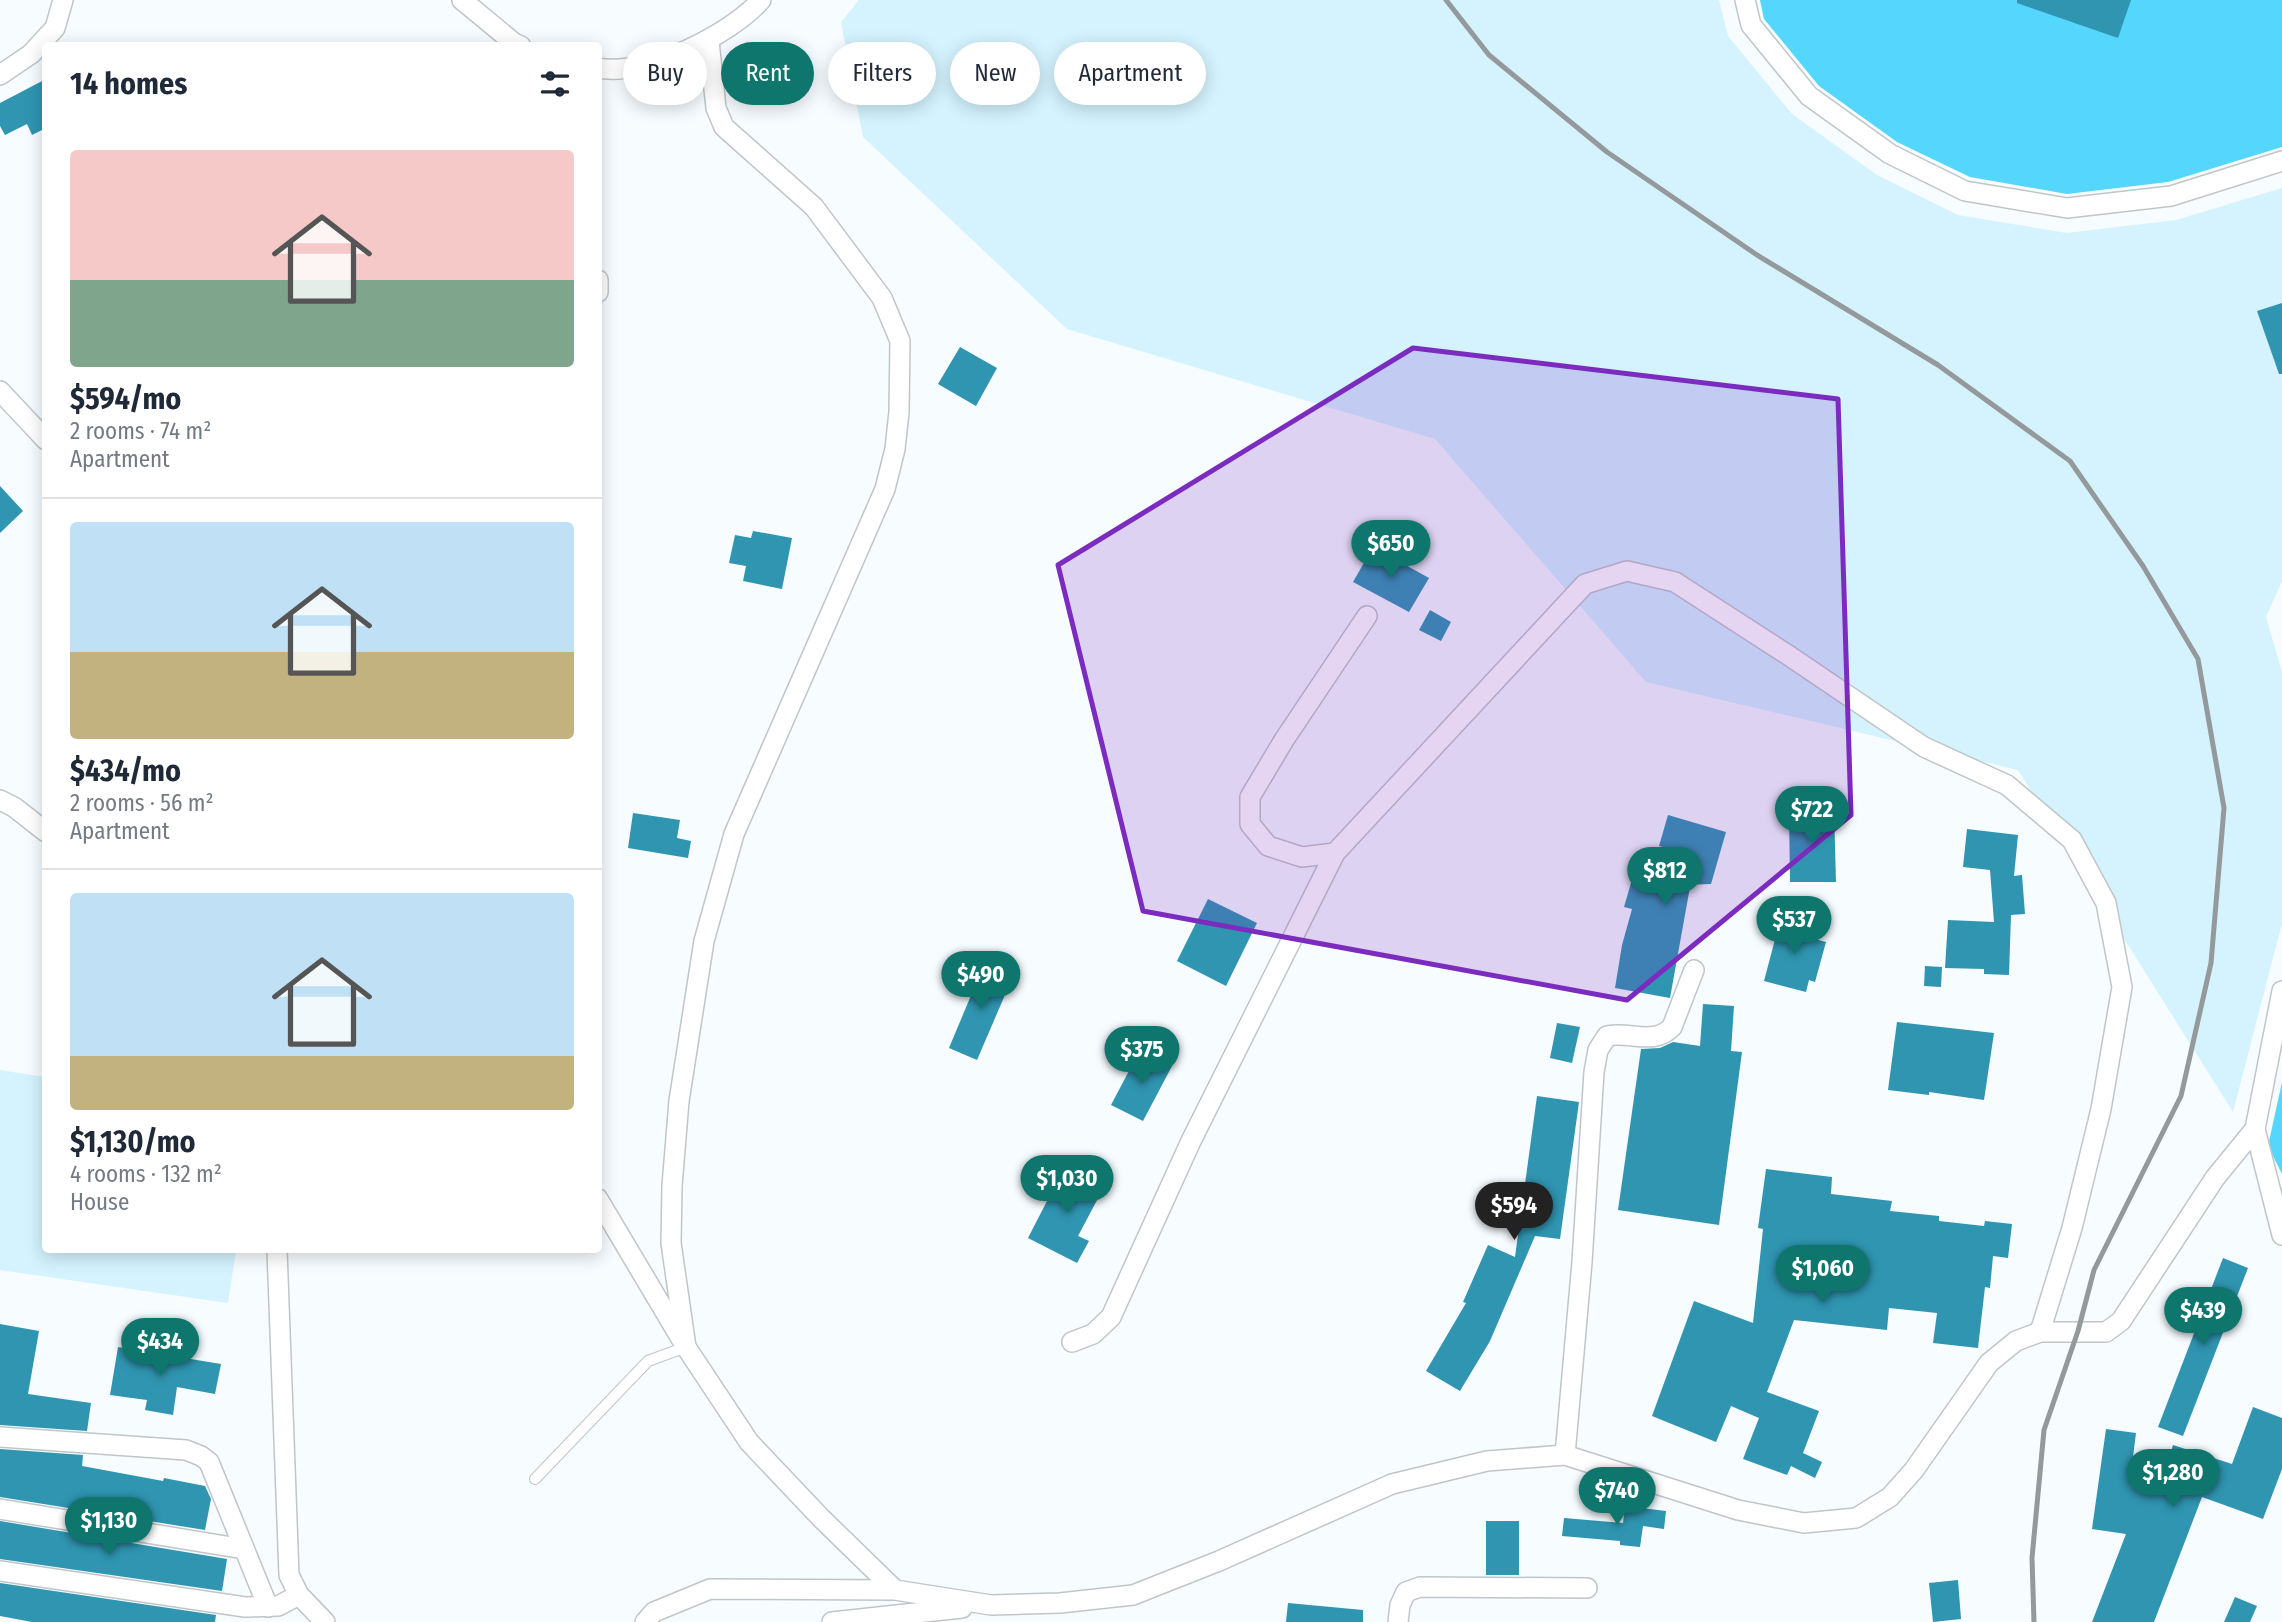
<!DOCTYPE html>
<html lang="en">
<head>
<meta charset="utf-8">
<style>
	body { margin:0; font-family:"Fira Sans Condensed",sans-serif; background:#f6f6f7; color:#1f2937; height:100vh; display:flex; flex-direction:column; font-size:26px; white-space:nowrap }
	* { box-sizing:border-box; margin:0 }
	p { font-size:23px; color:#747a83 }
	.icon { flex:none; width:38px; height:38px; fill:none; stroke:currentColor; stroke-width:2; stroke-linecap:round; stroke-linejoin:round }
	.map { position:relative; flex:1; overflow:hidden }
	.sheet { position:absolute; left:42px; top:42px; width:560px; height:1211px; display:flex; flex-direction:column; background:#fff; border-radius:7px; box-shadow:0 4px 18px #0003 }
	.sheet>* { flex:none }
	.top-card { position:absolute; left:623px; top:42px; width:665px; height:63px; display:flex; gap:14px }
	.price { position:absolute; translate:-50% -60px; padding:0 16px; border-radius:24px; background:#0f766e; color:#fff; font-size:23px; line-height:46px; filter:drop-shadow(0 2px 4px #0008) }
	.price::after { content:''; position:absolute; left:50%; top:42px; width:21px; height:16px; margin-left:-10px; background:inherit; clip-path:polygon(0 0,100% 0,50% 100%) }
	.price.current { background:#222; color:#fff }
	ul { padding:0; list-style:none }
	li { display:grid; align-content:center; gap:14px; height:371px; padding:0 28px }
	li+li { border-top:2px solid #e0e1e3 }
	li span { display:grid; place-items:center; height:217px; border-radius:7px; color:#555 }
	li>.icon { margin-inline-start:auto }
	span .icon { width:126px; height:126px; fill:#fffc; stroke-width:1 }
	li b { font-size:30px }
	h2 { display:flex; justify-content:space-between; align-items:center; height:84px; padding:0 28px; font-size:30px }
	.pill { padding:0 24px; border-radius:32px; background:#fff; box-shadow:0 4px 18px #0003; font-size:24px; line-height:63px }
	.pill.current { background:#0f766e; color:#fff }
	.map>svg:first-child { display:block }
</style>
</head>
<body>
<div class="map">
<svg width="2282" height="1622" viewBox="0 0 2282 1622">
	<rect width="100%" height="100%" fill="#f6fcff"/>
	<g fill="#d4f3fe">
		<polygon points="859,0 1719,0 1728,36 1792,114 1877,175 1958,215 2067,233 2176,220 2282,188 2282,581 2266,617 2282,672 2282,923 2233,1112 2018,770 1646,682 1435,439 1067,329 863,137 841,22"/>
		<polygon points="0,1070 45,1077 46,1250 236,1250 228,1303 0,1270"/>
	</g>
	<g fill="#54d6fd">
		<polygon points="1760,0 2282,0 2282,147 2168,182 2067,194 1970,177 1897,142 1819,86 1764,19"/>
		<polygon points="2282,1082 2282,1174 2268,1146"/>
	</g>
	<g fill="#2f95b1">
		<polygon points="2017,0 2131,0 2118,38 2017,3"/>
		<polygon points="46,79 46,128 32,135 27,124 5,135 0,126 0,103"/>
		<polygon points="2282,303 2282,374 2279,374 2257,311"/>
		<polygon points="960,347 997,368 976,406 938,384"/>
		<polygon points="0,486 23,511 0,533"/>
		<polygon points="753,531 792,538 782,589 743,581 746,566 729,563 735,535 751,538"/>
		<polygon points="1373,547 1429,578 1409,612 1353,582"/>
		<polygon points="1430,610 1451,622 1441,641 1419,630"/>
		<polygon points="1834,810 1836,882 1790,882 1789,811"/>
		<polygon points="633,813 680,820 677,838 691,841 688,858 628,848"/>
		<polygon points="1668,815 1726,832 1711,884 1681,885 1690,887 1670,998 1615,988 1622,945 1632,909 1624,907 1633,876 1658,883 1667,848 1659,846"/>
		<polygon points="1967,829 2018,835 2014,876 2022,875 2025,914 2011,915 2009,975 1984,974 1984,969 1945,968 1948,920 1994,922 1990,870 1963,867"/>
		<polygon points="1208,899 1257,923 1226,986 1177,961"/>
		<polygon points="1782,913 1798,918 1797,921 1810,925 1807,937 1826,942 1815,982 1809,980 1806,992 1764,981"/>
		<polygon points="985,962 1014,974 977,1060 949,1048"/>
		<polygon points="1925,966 1942,967 1941,987 1924,986"/>
		<polygon points="1703,1004 1734,1006 1731,1051 1742,1052 1719,1225 1618,1210 1641,1049 1660,1048 1673,1042 1700,1046"/>
		<polygon points="1897,1022 1994,1033 1984,1100 1929,1092 1929,1095 1888,1090"/>
		<polygon points="1557,1023 1580,1027 1572,1063 1550,1058"/>
		<polygon points="1140,1050 1172,1066 1143,1121 1111,1105"/>
		<polygon points="1537,1096 1579,1102 1560,1239 1535,1236 1490,1341 1460,1391 1426,1371 1466,1303 1463,1302 1488,1245 1515,1257"/>
		<polygon points="1065,1166 1104,1187 1078,1236 1089,1241 1077,1263 1028,1238"/>
		<polygon points="1766,1169 1832,1177 1831,1194 1892,1201 1890,1211 1939,1216 1939,1221 1984,1226 1985,1221 2012,1224 2008,1258 1993,1256 1990,1288 1985,1287 1978,1348 1933,1343 1937,1313 1889,1308 1887,1330 1794,1320 1767,1392 1819,1411 1803,1453 1822,1462 1815,1478 1791,1466 1787,1475 1743,1459 1759,1418 1731,1406 1716,1442 1652,1416 1694,1301 1753,1323 1763,1229 1758,1228"/>
		<polygon points="2223,1258 2248,1268 2183,1436 2158,1427"/>
		<polygon points="0,1324 39,1331 28,1394 91,1403 87,1431 0,1425"/>
		<polygon points="118,1347 221,1364 215,1394 177,1387 173,1415 145,1410 147,1400 110,1395"/>
		<polygon points="2253,1407 2282,1418 2282,1469 2263,1519 2202,1497 2154,1622 2092,1622 2126,1534 2092,1529 2106,1429 2136,1433 2132,1465 2163,1477 2173,1445 2232,1464"/>
		<polygon points="0,1449 83,1455 82,1466 163,1481 164,1478 205,1486 211,1499 205,1530 0,1497"/>
		<polygon points="1625,1506 1666,1511 1664,1529 1643,1526 1640,1547 1620,1545 1620,1541 1562,1536 1564,1518 1623,1523"/>
		<polygon points="0,1521 227,1559 222,1591 0,1559"/>
		<rect x="1486" y="1521" width="33" height="54"/>
		<polygon points="1958,1580 1961,1619 1933,1622 1929,1583"/>
		<polygon points="0,1583 216,1615 215,1622 32,1622 0,1616"/>
		<polygon points="2235,1597 2257,1606 2250,1622 2224,1622"/>
		<polygon points="1288,1603 1363,1610 1363,1622 1286,1622"/>
	</g>
	<g fill="none" stroke-linecap="round" stroke-linejoin="round">
		<defs>
			<polyline id="service" points="535,1479 648,1361 686,1347"/>
			<g id="minor">
				<polyline points="462,0 514,43 521,46"/>
				<polyline points="1745,0 1751,25 1809,96 1890,154 1965,191 2067,208 2171,196 2282,161"/>
				<path d="M598 68C646 77 730 35 761 0"/>
				<polyline points="0,75 31,54 55,28 63,0"/>
				<polyline points="598,280 598,292"/>
				<polyline points="0,391 46,440"/>
				<polyline points="0,800 14,807 46,832"/>
				<polyline points="1335,853 1302,857 1268,846 1250,824 1250,797 1284,740 1367,616"/>
				<polyline points="2282,991 2255,1129 2282,1235"/>
				<polyline points="598,1199 686,1347 749,1442 821,1518 895,1590"/>
				<polyline points="277,1250 289,1575 299,1595 325,1622"/>
				<polyline points="1072,1342 1093,1334 1111,1317 1191,1141 1335,853 1585,584 1627,571 1675,582 1788,655 1924,747 2007,785 2072,840 2106,903 2122,987 2101,1109 2072,1228 2040,1332"/>
				<polyline points="686,1347 671,1243 672,1186 679,1101 704,941 734,834 885,489 895,449 899,412 900,341 882,298 814,207 724,127 716,108 709,41"/>
				<polyline points="0,1437 186,1450 201,1456 209,1462 268,1607"/>
				<path d="M1565 1455 1582 1262 1594 1072 1598 1050 1607 1036C1630 1031 1654 1046 1672 1027L1694 970"/>
				<polyline points="0,1509 244,1549"/>
				<polyline points="0,1571 245,1607 278,1606 299,1595"/>
				<polyline points="645,1622 654,1612 710,1589 895,1590 991,1605 1060,1603 1133,1595 1219,1561 1392,1484 1487,1461 1565,1455 1738,1510 1804,1523 1856,1518 1890,1497 1914,1470 1989,1363 2016,1341 2040,1332 2106,1332 2121,1321 2215,1178 2255,1129"/>
				<polyline points="832,1622 962,1608"/>
				<polyline points="1398,1622 1400,1605 1406,1592 1420,1587 1587,1588"/>
			</g>
		</defs>
		<use href="#service" stroke="#c0c6c8" stroke-width="12"/>
		<use href="#minor" stroke="#c0c6c8" stroke-width="22"/>
		<use href="#service" stroke="#fff" stroke-width="10"/>
		<use href="#minor" stroke="#fff" stroke-width="19"/>
		<polyline stroke="#94999b" stroke-width="5" points="1446,0 1489,55 1607,152 1757,255 1938,365 2070,461 2143,566 2198,659 2224,808 2211,963 2181,1096 2094,1270 2078,1331 2044,1430 2032,1558 2034,1622"/>
	</g>
	<path fill="#7b2cbf" fill-opacity="0.2" stroke="#7b2cbf" stroke-width="5" stroke-linejoin="round" d="M1413 348 1838 399 1851 815 1627 1000 1143 911 1058 565Z"/>
</svg>
<b class="price" style="left:1391px;top:580px">$650</b>
<b class="price" style="left:1812px;top:846px">$722</b>
<b class="price" style="left:1665px;top:907px">$812</b>
<b class="price" style="left:1794px;top:956px">$537</b>
<b class="price" style="left:981px;top:1011px">$490</b>
<b class="price" style="left:1142px;top:1086px">$375</b>
<b class="price" style="left:1067px;top:1215px">$1,030</b>
<b class="price current" style="left:1514px;top:1242px">$594</b>
<b class="price" style="left:1823px;top:1305px">$1,060</b>
<b class="price" style="left:2203px;top:1347px">$439</b>
<b class="price" style="left:160px;top:1378px">$434</b>
<b class="price" style="left:2173px;top:1509px">$1,280</b>
<b class="price" style="left:1617px;top:1527px">$740</b>
<b class="price" style="left:109px;top:1557px">$1,130</b>
<div class="top-card">
<a class="pill">Buy</a>
<a class="pill current">Rent</a>
<a class="pill">Filters</a>
<a class="pill">New</a>
<a class="pill">Apartment</a>
</div>
<section class="sheet">
<h2>14 homes<svg class="icon" aria-label="filters" viewBox="0 0 24 24"><path d="M4 7h16M4 17h16"/><circle cx="9" cy="7" r="2"/><circle cx="15" cy="17" r="2"/></svg></h2>
<ul>
<li><span style="background:linear-gradient(#f6c9c9 60%,#7fa58c 0)"><svg class="icon" aria-label="home" viewBox="0 0 24 24"><path d="M3 11l9-7 9 7M6 9v11h12V9"/></svg></span><div><b>$594/mo</b><p>2 rooms · 74 m²</p><p>Apartment</p></div></li>
<li><span style="background:linear-gradient(#bfe0f5 60%,#c2b280 0)"><svg class="icon" aria-label="home" viewBox="0 0 24 24"><path d="M3 11l9-7 9 7M6 9v11h12V9"/></svg></span><div><b>$434/mo</b><p>2 rooms · 56 m²</p><p>Apartment</p></div></li>
<li><span style="background:linear-gradient(#bfe0f5 75%,#c2b280 0)"><svg class="icon" aria-label="home" viewBox="0 0 24 24"><path d="M3 11l9-7 9 7M6 9v11h12V9"/></svg></span><div><b>$1,130/mo</b><p>4 rooms · 132 m²</p><p>House</p></div></li>
</ul>
</section>
</div>
</body>
</html>
